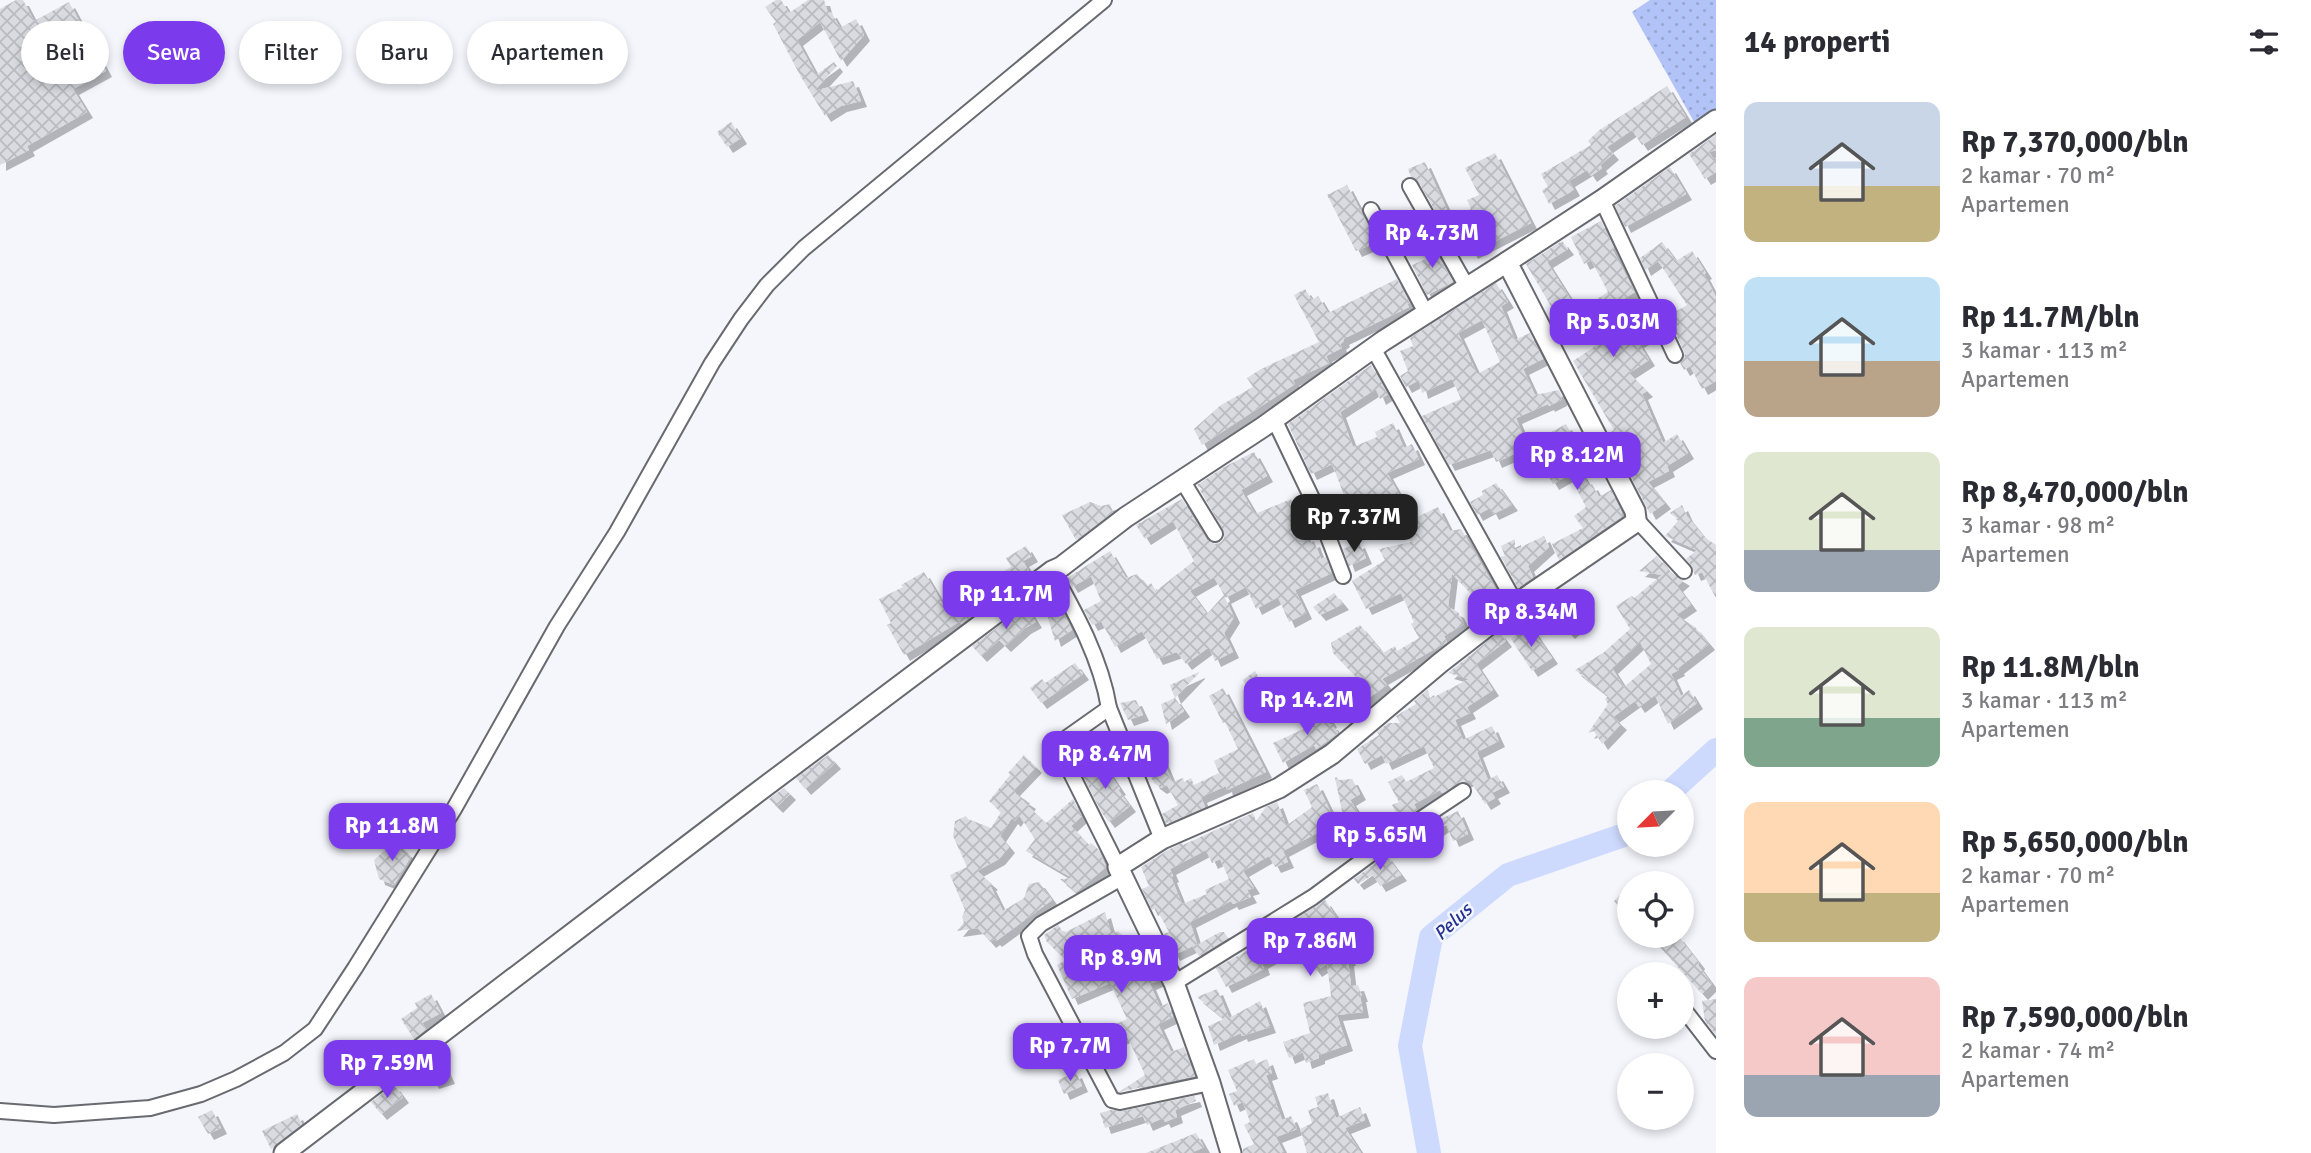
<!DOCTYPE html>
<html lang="id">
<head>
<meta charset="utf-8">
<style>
	body { margin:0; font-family:Signika,sans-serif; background:#f2f2f3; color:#2b2b33; height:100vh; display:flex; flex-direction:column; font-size:26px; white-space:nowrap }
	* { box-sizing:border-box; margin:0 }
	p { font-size:23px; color:#7c7c81 }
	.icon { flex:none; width:38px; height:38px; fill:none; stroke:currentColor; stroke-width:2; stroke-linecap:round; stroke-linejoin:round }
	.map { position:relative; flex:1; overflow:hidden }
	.sheet { display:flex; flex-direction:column; background:#fff; width:595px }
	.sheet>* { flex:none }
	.top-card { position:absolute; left:21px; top:21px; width:665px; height:63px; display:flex; gap:14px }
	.needle { width:46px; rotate:246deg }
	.controls { position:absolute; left:1617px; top:780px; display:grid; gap:14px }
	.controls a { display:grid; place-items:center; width:77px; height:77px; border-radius:50%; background:#fff; box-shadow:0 4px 10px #0003; font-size:35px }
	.price { position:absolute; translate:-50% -60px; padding:0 16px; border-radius:14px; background:#7c3aed; color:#fff; font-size:23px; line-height:46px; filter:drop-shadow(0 2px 4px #0008) }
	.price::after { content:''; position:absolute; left:50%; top:42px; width:21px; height:16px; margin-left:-10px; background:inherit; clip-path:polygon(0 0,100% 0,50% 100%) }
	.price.active { background:#222; color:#fff }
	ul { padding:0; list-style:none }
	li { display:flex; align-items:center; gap:21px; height:175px; padding:0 28px }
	li span { display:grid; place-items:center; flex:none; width:196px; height:140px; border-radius:14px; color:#555 }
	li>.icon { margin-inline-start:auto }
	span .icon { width:84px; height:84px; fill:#fffc; stroke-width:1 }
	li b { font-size:30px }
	h2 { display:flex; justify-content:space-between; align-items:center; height:84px; padding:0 28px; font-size:30px }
	.tag { padding:0 24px; border-radius:32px; background:#fff; box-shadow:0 4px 10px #0003; font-size:24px; line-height:63px }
	.tag.active { background:#7c3aed; color:#fff }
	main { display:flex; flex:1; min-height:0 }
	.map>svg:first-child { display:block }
</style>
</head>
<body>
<main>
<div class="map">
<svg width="1716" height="1153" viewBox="0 0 1716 1153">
	<defs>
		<pattern id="grass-dots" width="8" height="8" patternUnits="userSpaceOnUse" patternTransform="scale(1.75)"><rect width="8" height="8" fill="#b1c3f7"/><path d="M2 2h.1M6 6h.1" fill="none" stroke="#97a6d3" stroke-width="1.8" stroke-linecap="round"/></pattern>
		<pattern id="building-cross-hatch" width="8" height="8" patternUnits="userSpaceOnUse" patternTransform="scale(1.75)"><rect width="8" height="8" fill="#d9dbe0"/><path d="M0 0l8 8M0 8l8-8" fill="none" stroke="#b9bbbf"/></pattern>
		<filter id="shadow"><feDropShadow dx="6" dy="6" stdDeviation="0" flood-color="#0004"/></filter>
	</defs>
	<rect width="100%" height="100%" fill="#f4f6fc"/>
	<polygon fill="url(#grass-dots)" points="1650,0 1716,0 1716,114 1697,127 1632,12"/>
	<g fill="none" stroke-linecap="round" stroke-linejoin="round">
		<g stroke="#cedafd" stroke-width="24">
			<polyline points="1669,793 1716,750"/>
			<polyline points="1429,1153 1410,1046 1431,937 1508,875 1624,835 1629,830"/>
		</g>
	</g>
	<g fill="url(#building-cross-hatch)" fill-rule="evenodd" filter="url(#shadow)">
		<polygon points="16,0 23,0 34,21 69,2 106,71 73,89 87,112 27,146 29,150 0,165 0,9"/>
		<polygon points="776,0 781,0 789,13 808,0 824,0 828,13 831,12 840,28 856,19 864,35 841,61 820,22 797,40 816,75 834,62 837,66 814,91 853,81 861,101 841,106 825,116 801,77 773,24 776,22 765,7"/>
		<polygon points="1667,86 1686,117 1642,145 1632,130 1607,147 1613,154 1600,165 1602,168 1591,176 1587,170 1569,181 1574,190 1549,204 1542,190 1548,187 1541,174 1591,145 1588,141 1598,131"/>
		<polygon points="731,122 741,138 727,147 717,132"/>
		<polygon points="1716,135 1716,150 1709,152 1716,163 1716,172 1705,179 1689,154"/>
		<polygon points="1495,153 1531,223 1472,253 1454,217 1471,209 1467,200 1479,195 1465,168"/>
		<polygon points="1425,162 1447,210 1437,214 1418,181 1411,177 1408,169"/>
		<polygon points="1670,167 1686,194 1625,227 1615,206"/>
		<polygon points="1347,185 1377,242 1356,251 1327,195"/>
		<polygon points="1601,221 1614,248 1612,249 1635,292 1617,303 1630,320 1642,313 1654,333 1638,342 1649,360 1629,373 1647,391 1642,394 1663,443 1677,434 1688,453 1667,466 1669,471 1648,482 1665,503 1650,514 1609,433 1614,430 1573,361 1600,343 1586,324 1575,333 1554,307 1552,308 1526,264 1562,241 1568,249 1547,262 1578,311 1588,303 1589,304 1608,292 1591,260 1584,264 1571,237"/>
		<polygon points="1430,241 1453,282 1427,295 1412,265 1426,259 1420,245"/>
		<polygon points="1662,242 1676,261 1692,251 1706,273 1704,274 1716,297 1716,381 1702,389 1690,366 1684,370 1680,363 1685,354 1674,330 1678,327 1670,315 1687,305 1658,261 1645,270 1640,258"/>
		<polygon points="1397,279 1410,303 1407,304 1409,307 1343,339 1344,341 1340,344 1342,348 1326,356 1329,363 1293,380 1295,384 1202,445 1194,429 1221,405 1253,387 1247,378 1261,369 1319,342 1294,295 1305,289 1312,300 1318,296 1328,313"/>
		<path d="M1496 283 1508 302 1501 306 1515 340 1530 333 1543 359 1523 369 1535 395 1559 390 1562 397 1561 400 1549 406 1548 404 1516 418 1528 448 1496 462 1491 450 1449 465 1422 416 1461 399 1452 379 1422 393 1419 380 1406 387 1400 376 1408 371 1400 351 1413 346 1410 338ZM1482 320 1500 362 1477 374 1458 333Z"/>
		<polygon points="1371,365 1388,394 1380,399 1376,389 1340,412 1353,447 1377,437 1375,432 1393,423 1404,448 1412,444 1419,459 1387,473 1400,496 1388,500 1389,503 1351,513 1332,464 1311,474 1288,424"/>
		<polygon points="1566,424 1576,443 1566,448 1589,486 1592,484 1599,497 1611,490 1622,513 1621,517 1559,560 1552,544 1583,528 1574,516 1586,507 1569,475 1553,484 1544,468 1550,464 1537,440"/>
		<path d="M1254 452 1267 476 1241 490 1255 514 1291 499 1296 512 1293 514 1309 543 1314 541 1321 559 1326 557 1332 573 1295 590 1306 613 1289 622 1278 597 1256 609 1246 587 1225 598 1234 617 1224 633 1233 652 1215 661 1209 647 1186 664 1177 652 1157 659 1142 631 1115 647 1101 621 1092 625 1084 610 1101 601 1091 576 1072 587 1067 578 1110 551 1126 578 1137 574 1147 586 1151 583 1156 591 1194 561 1173 521 1145 539 1136 525 1182 499 1207 540 1215 544 1221 542 1224 538 1223 530 1200 490 1202 489 1197 485 1226 466ZM1214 577 1224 595 1207 614 1190 591Z"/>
		<polygon points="1496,483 1512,505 1493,514 1490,508 1477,515 1470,502 1483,495 1482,491"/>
		<polygon points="1090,502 1101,506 1110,504 1113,512 1076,540 1062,515"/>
		<polygon points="1682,505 1687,516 1704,537 1716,545 1716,598 1702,572 1695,575 1691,565 1686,559 1697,550 1665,536 1679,520 1670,513"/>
		<polygon points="1438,507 1450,531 1461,529 1501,598 1483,606 1452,574 1448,607 1458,612 1464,624 1444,636 1447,642 1382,679 1387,685 1356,707 1342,686 1356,677 1333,653 1331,643 1360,625 1383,653 1395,646 1397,651 1419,638 1411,624 1414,622 1401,593 1366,609 1352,581 1385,560 1379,549 1411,542 1398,526 1411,516 1413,519"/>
		<polygon points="1544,536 1549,547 1528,566 1533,577 1518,588 1501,557 1505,556 1501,546 1515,539 1515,550"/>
		<polygon points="1359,542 1366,558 1349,566 1343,549"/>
		<polygon points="1026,546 1032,556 1023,561 1030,573 1011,583 1012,585 986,605 970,614 972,616 961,624 959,622 904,655 887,625 891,623 879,599 903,587 901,585 924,572 944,606 964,594 959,586 975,576 981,586 1011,567 1006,558"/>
		<path d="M1657 556 1669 571 1684 580 1677 586 1691 605 1676 615 1695 627 1709 644 1678 668 1679 670 1671 674 1681 696 1689 690 1697 703 1668 724 1655 695 1639 707 1635 701 1613 717 1621 724 1602 744 1594 731 1588 733 1608 704 1605 699 1608 696 1575 670 1603 653 1630 629 1616 606 1632 596 1634 598 1662 575 1639 571ZM1640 642 1651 664 1624 687 1612 668Z"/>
		<polygon points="1050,588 1072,630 1055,641 1041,595"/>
		<polygon points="1334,593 1343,604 1320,615 1313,607"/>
		<polygon points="1547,598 1550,604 1526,619 1523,614"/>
		<polygon points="1026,606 1036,622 1025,628 1005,646 999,640 981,656 972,646"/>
		<polygon points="1568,606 1583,621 1569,633 1555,618"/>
		<polygon points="1530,626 1552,658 1532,671 1511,639"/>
		<polygon points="1499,632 1506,641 1476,664 1493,690 1467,707 1470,713 1455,720 1463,740 1492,726 1499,741 1477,752 1488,780 1497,775 1504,787 1492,793 1495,798 1485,804 1470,780 1462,782 1445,792 1442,793 1440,790 1414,804 1417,810 1401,821 1392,805 1399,802 1388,782 1402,775 1406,782 1434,768 1424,746 1386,764 1382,755 1365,764 1357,749 1379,735 1377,732 1388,723 1400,723 1396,716 1416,704 1414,701 1428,689 1430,699 1469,679 1448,673"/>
		<polygon points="1075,663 1083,674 1041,703 1030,688 1042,679 1045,683"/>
		<polygon points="1255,671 1266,691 1252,698 1243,680"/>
		<polygon points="1199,672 1199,673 1175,698 1170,685"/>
		<polygon points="1223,688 1266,772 1227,790 1226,786 1201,797 1205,807 1166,824 1162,814 1178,805 1167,785 1161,788 1154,783 1146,765 1141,760 1136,746 1153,737 1172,782 1183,778 1184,782 1191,778 1194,785 1219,773 1214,761 1238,749 1225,722 1223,723 1209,696"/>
		<polygon points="1175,698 1184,711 1166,724 1161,704"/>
		<polygon points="1136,700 1143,715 1128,720 1120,703"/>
		<polygon points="1324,710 1331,722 1328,724 1332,724 1338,733 1316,749 1314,745 1283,763 1273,743 1306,728 1303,721"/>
		<polygon points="828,755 835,763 805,789 796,778"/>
		<polygon points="1024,755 1036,767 1014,790 1016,794 1030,803 1028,806 1046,823 1073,799 1082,816 1071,826 1089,845 1091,843 1099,850 1106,867 1076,892 1060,879 1072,878 1026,851 1035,839 1019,815 1015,821 1012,818 1000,836 1009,847 999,859 977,871 992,884 990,885 1003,911 1024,898 1029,884 1039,882 1052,900 996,941 994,939 990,942 978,928 957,931 964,922 962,917 965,910 950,875 967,867 953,836 955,821 966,816 968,819 991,828 1001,812 989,801 1010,775 1008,773"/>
		<polygon points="1097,762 1108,771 1120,789 1118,790 1130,806 1109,822 1102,813 1080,770"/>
		<polygon points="1336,777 1339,780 1352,779 1360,794 1350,800 1367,827 1348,839 1335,778"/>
		<path d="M1317 784 1336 823 1283 851 1288 862 1275 867 1269 856 1243 871 1254 888 1247 890 1251 897 1233 904 1231 901 1190 922 1197 944 1174 955 1164 934 1169 932 1156 908 1152 910 1142 889 1149 886 1141 867 1168 850 1182 843 1183 845 1253 813 1256 821 1266 807 1277 802 1286 826 1312 807 1304 790ZM1206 850 1212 863 1220 859 1229 879 1205 890 1207 894 1182 904 1171 877 1173 876 1170 869Z"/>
		<polygon points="784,788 790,794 777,807 769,799"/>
		<polygon points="1458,811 1468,834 1453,841 1446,824 1417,845 1410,838 1432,823"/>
		<polygon points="395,841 411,856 394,885 379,879 374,860"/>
		<polygon points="1386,855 1401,875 1380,886 1373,875 1358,884 1354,879"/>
		<polygon points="1629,886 1629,903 1622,910 1614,901"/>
		<polygon points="1325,900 1337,918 1334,921 1346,943 1342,945 1350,960 1348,960 1351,986 1358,985 1362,996 1360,996 1363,1012 1337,1015 1347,1045 1319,1055 1319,1058 1306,1063 1303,1052 1289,1058 1283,1042 1310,1033 1303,1003 1331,996 1327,964 1316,971 1296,943 1262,963 1264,969 1226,987 1216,968 1255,946 1257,951 1287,937 1278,930"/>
		<polygon points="1105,912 1111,934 1118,931 1134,948 1142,945 1159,980 1150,984 1160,1007 1168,1003 1173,1017 1158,1024 1171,1052 1184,1047 1195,1076 1119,1092 1145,1075 1127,1036 1096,1049 1089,1036 1127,1019 1110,983 1072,999 1057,965 1066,960 1047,942 1044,935 1058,925 1064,933"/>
		<polygon points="1220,932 1224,932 1228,938 1199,956 1193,947"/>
		<polygon points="1650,936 1678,936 1699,963 1698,965 1712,984 1702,994"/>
		<polygon points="1217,989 1229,1018 1260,1001 1270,1027 1242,1036 1241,1033 1214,1045 1208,1026 1224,1019 1197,997"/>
		<polygon points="431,994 441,1013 422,1023 426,1029 414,1039 401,1019 417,1008 415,1003"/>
		<polygon points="1716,999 1716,1035 1705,1021 1702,1001"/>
		<polygon points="1061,1025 1066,1040 1045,1050 1038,1035"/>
		<polygon points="1254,1059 1256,1064 1267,1059 1272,1073 1266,1075 1282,1120 1291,1116 1297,1129 1276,1137 1284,1153 1243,1153 1243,1149 1254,1144 1244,1125 1250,1122 1243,1102 1234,1106 1229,1094 1237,1091 1228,1070"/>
		<polygon points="441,1060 449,1078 433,1083 426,1066"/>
		<polygon points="1076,1072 1082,1086 1064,1094 1058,1080"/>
		<polygon points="394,1085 403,1097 381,1114 371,1102"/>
		<polygon points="1328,1093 1336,1118 1360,1107 1365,1120 1345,1128 1361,1153 1307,1153 1300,1129 1312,1123 1308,1110 1318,1107 1315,1097"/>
		<polygon points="1194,1096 1196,1101 1175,1110 1177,1117 1165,1122 1163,1118 1147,1125 1143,1116 1105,1128 1100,1113 1111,1110 1122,1111"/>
		<polygon points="212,1110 221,1128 208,1134 198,1117"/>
		<polygon points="297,1114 302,1124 271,1149 262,1131"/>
		<polygon points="1196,1133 1204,1147 1191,1153 1146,1153"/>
	</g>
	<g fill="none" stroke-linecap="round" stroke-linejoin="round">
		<defs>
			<g id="street">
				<polyline points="1410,186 1467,287"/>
				<polyline points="1602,200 1675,355"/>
				<polyline points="1371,210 1426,313"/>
				<polyline points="1373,348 1516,604"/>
				<polyline points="1274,419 1319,513 1343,576"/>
				<polyline points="1182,480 1215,534"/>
				<polyline points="1636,519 1684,571"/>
				<path d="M1052 571C1076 614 1101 659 1109 708L1162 839"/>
				<polyline points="1109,708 1068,737 1063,743 1062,751 1065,761 1118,867"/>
				<polyline points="1123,877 1041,924 1029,936 1035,954 1112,1100 1120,1102 1210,1083"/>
				<polyline points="1174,983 1313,897 1394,837 1463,791"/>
				<polyline points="1682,1007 1716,1051"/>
				<polyline points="0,1111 54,1115 150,1108 201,1094 236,1079 284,1053 315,1029 355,968 454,809 557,626 617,532 712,363 741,319 767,285 804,248 1104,0"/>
			</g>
			<g id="secondary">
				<polyline points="284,1153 746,801 1052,571 1061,567 1126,517 1263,427 1383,341 1507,262"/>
				<polyline points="1231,1153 1210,1083 1174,983 1118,867 1162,839 1279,788 1332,754 1440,663 1516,604 1633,524 1636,519 1635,511 1507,262 1602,200 1716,120"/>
			</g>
		</defs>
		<use href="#street" stroke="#686a6f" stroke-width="18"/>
		<use href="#secondary" stroke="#686a6f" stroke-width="23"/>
		<use href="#street" stroke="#fff" stroke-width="14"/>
		<use href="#secondary" stroke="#fff" stroke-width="19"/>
	</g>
	<g text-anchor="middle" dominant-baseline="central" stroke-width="5" stroke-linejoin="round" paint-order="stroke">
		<g font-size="19" font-style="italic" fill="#243290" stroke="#f4f6fc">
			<text transform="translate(1453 922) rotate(-43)">Pelus</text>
		</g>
	</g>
</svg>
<div class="controls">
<a><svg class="needle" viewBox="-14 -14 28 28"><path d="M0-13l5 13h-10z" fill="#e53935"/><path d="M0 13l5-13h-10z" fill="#7c7c81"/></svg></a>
<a><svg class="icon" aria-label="locate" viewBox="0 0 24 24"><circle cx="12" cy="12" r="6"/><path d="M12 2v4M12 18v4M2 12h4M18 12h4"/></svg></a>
<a>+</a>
<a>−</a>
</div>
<b class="price" style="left:1432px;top:270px">Rp 4.73M</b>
<b class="price" style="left:1613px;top:359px">Rp 5.03M</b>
<b class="price" style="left:1577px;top:492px">Rp 8.12M</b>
<b class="price active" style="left:1354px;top:554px">Rp 7.37M</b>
<b class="price" style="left:1006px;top:631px">Rp 11.7M</b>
<b class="price" style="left:1531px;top:649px">Rp 8.34M</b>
<b class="price" style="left:1307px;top:737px">Rp 14.2M</b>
<b class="price" style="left:1105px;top:791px">Rp 8.47M</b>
<b class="price" style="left:392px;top:863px">Rp 11.8M</b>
<b class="price" style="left:1380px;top:872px">Rp 5.65M</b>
<b class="price" style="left:1310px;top:978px">Rp 7.86M</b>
<b class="price" style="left:1121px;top:995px">Rp 8.9M</b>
<b class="price" style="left:1070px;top:1083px">Rp 7.7M</b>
<b class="price" style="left:387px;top:1100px">Rp 7.59M</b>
<div class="top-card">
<a class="tag">Beli</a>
<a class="tag active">Sewa</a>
<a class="tag">Filter</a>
<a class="tag">Baru</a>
<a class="tag">Apartemen</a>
</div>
</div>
<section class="sheet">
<h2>14 properti<svg class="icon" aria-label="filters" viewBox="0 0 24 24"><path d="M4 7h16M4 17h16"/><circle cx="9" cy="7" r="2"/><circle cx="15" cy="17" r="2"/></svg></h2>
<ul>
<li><span style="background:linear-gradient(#c9d6e8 60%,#c2b280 0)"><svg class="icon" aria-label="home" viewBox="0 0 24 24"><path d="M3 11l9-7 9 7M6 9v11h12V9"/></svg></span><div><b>Rp 7,370,000/bln</b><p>2 kamar · 70 m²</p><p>Apartemen</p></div></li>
<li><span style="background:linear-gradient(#bfe0f5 60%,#b9a48a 0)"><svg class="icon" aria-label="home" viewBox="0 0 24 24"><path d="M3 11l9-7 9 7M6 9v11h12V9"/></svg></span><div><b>Rp 11.7M/bln</b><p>3 kamar · 113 m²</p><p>Apartemen</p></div></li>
<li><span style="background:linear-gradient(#dfe7d0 70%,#9aa5b1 0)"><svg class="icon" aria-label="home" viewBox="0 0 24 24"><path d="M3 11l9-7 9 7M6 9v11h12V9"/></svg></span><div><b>Rp 8,470,000/bln</b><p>3 kamar · 98 m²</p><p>Apartemen</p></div></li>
<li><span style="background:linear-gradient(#dfe7d0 65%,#7fa58c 0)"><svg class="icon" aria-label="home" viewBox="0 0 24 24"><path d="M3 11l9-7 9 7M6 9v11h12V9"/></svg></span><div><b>Rp 11.8M/bln</b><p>3 kamar · 113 m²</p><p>Apartemen</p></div></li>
<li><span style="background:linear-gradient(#ffd9b3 65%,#c2b280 0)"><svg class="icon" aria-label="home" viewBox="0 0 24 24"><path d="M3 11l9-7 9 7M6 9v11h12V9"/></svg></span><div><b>Rp 5,650,000/bln</b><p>2 kamar · 70 m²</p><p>Apartemen</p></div></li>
<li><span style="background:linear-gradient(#f6c9c9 70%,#9aa5b1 0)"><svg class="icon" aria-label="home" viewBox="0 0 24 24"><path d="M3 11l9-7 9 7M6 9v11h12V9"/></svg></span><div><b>Rp 7,590,000/bln</b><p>2 kamar · 74 m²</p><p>Apartemen</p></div></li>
</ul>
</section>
</main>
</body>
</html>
